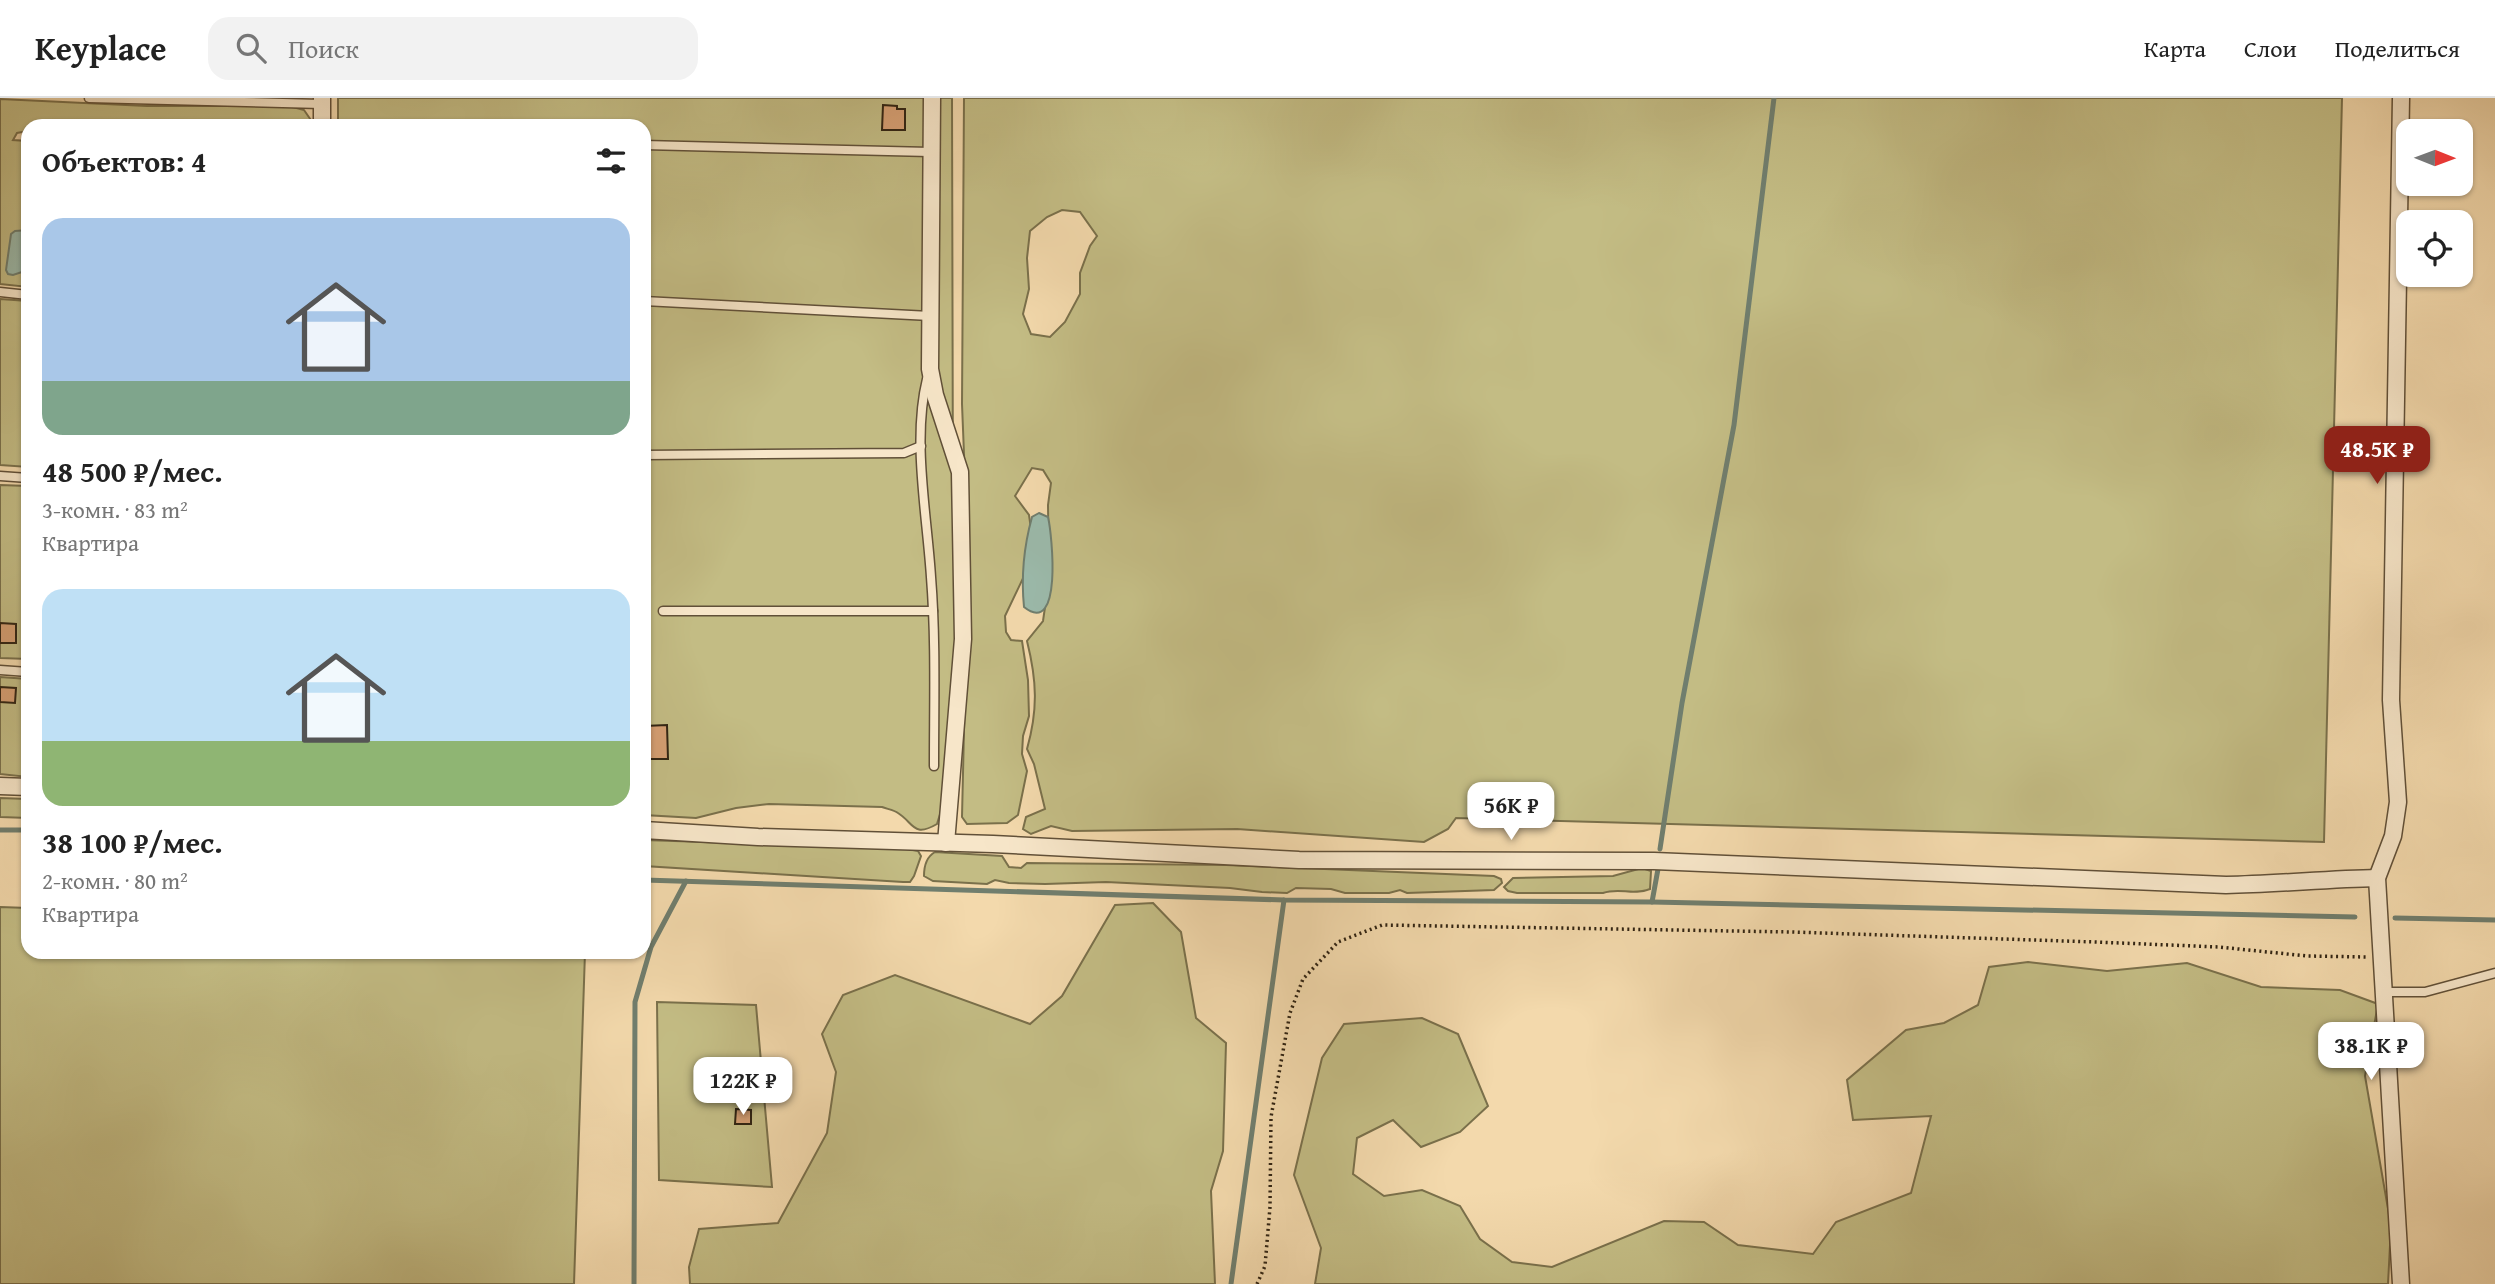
<!DOCTYPE html>
<html lang="ru">
<head>
<meta charset="utf-8">
<style>
	body { margin:0; font-family:"Gentium Book Plus",serif; background:#f2f2f2; color:#222; height:100vh; display:flex; flex-direction:column; font-size:26px; white-space:nowrap }
	* { box-sizing:border-box; margin:0 }
	p { font-size:23px; color:#767676 }
	.icon { flex:none; width:38px; height:38px; fill:none; stroke:currentColor; stroke-width:2; stroke-linecap:round; stroke-linejoin:round }
	.map { position:relative; flex:1; overflow:hidden }
	.details { position:absolute; left:21px; top:21px; width:630px; height:840px; display:flex; flex-direction:column; background:#fff; border-radius:21px; box-shadow:0 2px 5px #0004 }
	.details>* { flex:none }
	.needle { width:46px; rotate:91deg }
	.tools { position:absolute; left:2396px; top:21px; display:grid; gap:14px }
	.tools a { display:grid; place-items:center; width:77px; height:77px; border-radius:14px; background:#fff; box-shadow:0 2px 5px #0004; font-size:35px }
	.price { position:absolute; translate:-50% -60px; padding:0 16px; border-radius:14px; background:#fff; color:#222; font-size:23px; line-height:46px; filter:drop-shadow(0 2px 4px #0008) }
	.price::after { content:''; position:absolute; left:50%; top:42px; width:21px; height:16px; margin-left:-10px; background:inherit; clip-path:polygon(0 0,100% 0,50% 100%) }
	.price.selected { background:#8f2418; color:#fff }
	ul { padding:0; list-style:none }
	li { display:grid; align-content:center; gap:14px; height:371px; padding:0 21px }
	li span { display:grid; place-items:center; height:217px; border-radius:21px; color:#555 }
	li>.icon { margin-inline-start:auto }
	span .icon { width:126px; height:126px; fill:#fffc; stroke-width:1 }
	li b { font-size:30px }
	h2 { display:flex; justify-content:space-between; align-items:center; height:84px; padding:0 21px; font-size:30px }
	header { display:flex; align-items:center; gap:42px; box-sizing:border-box; height:98px; padding:0 35px; background:#fff; border-bottom:2px solid #e0e0e0 }
	header strong { font-size:33px }
	nav { display:flex; gap:38px; margin-inline-start:auto; font-size:24px }
	.search { width:490px; height:63px; background:#f2f2f2; display:flex; align-items:center; gap:18px; box-sizing:border-box; padding:0 24px; border-radius:21px; color:#767676; font-size:26px }
	.map>svg:first-child { display:block }
</style>
</head>
<body>
<header>
<strong>Keyplace</strong>
<div class="search"><svg class="icon" aria-label="search" viewBox="0 0 24 24"><circle cx="10" cy="10" r="6"/><path d="M15 15l6 6"/></svg>Поиск</div>
<nav><a>Карта</a><a>Слои</a><a>Поделиться</a></nav>
</header>
<div class="map">
<svg width="2495" height="1186" viewBox="0 0 2495 1186">
	<rect width="100%" height="100%" fill="#f3d9ac"/>
	<filter id="stains"><feTurbulence type="fractalNoise" baseFrequency=".00286" numOctaves="4"/><feColorMatrix values="0 0 0 0 .2 0 0 0 0 .09 0 0 0 0 .02 0 0 0 .5 -.17"/></filter>
	<radialGradient id="worn" r=".72"><stop offset=".6" stop-color="#630" stop-opacity="0"/><stop offset="1" stop-color="#630" stop-opacity=".3"/></radialGradient>
	<g fill="#c3bc84" stroke="#7a704b" stroke-width="2" fill-rule="evenodd">
		<path d="M338 0H952L953 417 957 434 953 713H941L937 726C913 740 914 725 898 715 894 712 887 711 882 709L769 706 736 710 696 720 644 717V28H338Z"/>
		<path d="M964 0H2342L2324 744 1456 720 1448 731 1424 744 1237 731 1072 733 1051 728 1031 736 1023 731 1026 719 1045 711 1034 666 1027 651C1038 612 1037 583 1027 543L1043 523 1049 482 1048 407 1051 385 1043 372 1032 370 1015 398 1029 417 1031 431 1026 474 1005 518 1006 534 1011 542 1022 543 1028 582 1029 618 1023 638 1022 656 1027 673 1018 717 1007 725 967 726 962 719 968 456 962 306ZM1062 112 1080 114 1097 138 1090 148 1080 175V196L1065 224 1050 239 1031 236 1023 216 1029 191 1027 160 1030 133 1047 119Z"/>
		<polygon points="0,1 147,8 289,8 304,12 315,28 28,28 28,33 17,35 13,42 28,43 28,189 0,186"/>
		<polygon points="0,201 28,203 28,369 0,367"/>
		<polygon points="0,387 28,388 28,561 0,560"/>
		<polygon points="0,579 28,581 28,679 0,676"/>
		<polygon points="0,700 28,701 28,720 0,719"/>
		<polygon points="644,742 908,751 918,753 921,758 914,778 910,784 903,784 644,768"/>
		<path d="M935 754 1002 758 1009 769 1021 770 1027 765 1226 767 1494 778 1501 781 1502 785 1494 792 1407 795 1400 792 1389 795H1345L1331 791 1296 790 1287 795 1262 794 1230 790 1106 784 1045 786 1009 785 995 782 987 786 933 783 924 778C924 769 926 759 935 754Z"/>
		<path d="M1642 770 1651 773 1650 791C1632 798 1620 789 1603 795H1517L1508 793 1504 789 1513 780 1613 778Z"/>
		<polygon points="1153,805 1181,834 1196,920 1226,945 1223,1053 1211,1093 1215,1186 690,1186 689,1169 699,1131 778,1125 827,1035 836,974 822,936 843,897 895,877 1030,926 1062,898 1115,807"/>
		<polygon points="0,809 28,810 28,854 585,854 574,1186 0,1186"/>
		<polygon points="2028,864 2107,873 2187,865 2261,889 2340,892 2378,906 2365,978 2391,1128 2388,1186 1315,1186 1321,1150 1294,1077 1322,960 1344,926 1422,920 1458,936 1488,1008 1460,1034 1421,1049 1393,1022 1357,1040 1353,1076 1384,1098 1422,1092 1460,1108 1480,1141 1512,1164 1552,1169 1664,1123 1704,1124 1738,1147 1813,1156 1836,1124 1911,1095 1931,1018 1853,1022 1847,982 1906,932 1944,925 1978,907 1989,869"/>
		<polygon points="657,904 756,907 772,1089 659,1082"/>
	</g>
	<g fill="#9bbaab" stroke="#707e6e" stroke-width="2">
		<polygon points="28,132 28,172 13,177 8,176 6,172 11,136 15,133"/>
		<path d="M1039 415 1048 419C1052 436 1063 540 1024 509 1021 479 1024 448 1032 419Z"/>
	</g>
	<g fill="none" stroke-linecap="round" stroke-linejoin="round">
		<g stroke="#707e6e" stroke-width="5">
			<polyline points="0,732 28,732"/>
			<polyline points="1660,751 1682,605 1734,327 1774,0"/>
			<polyline points="644,782 1284,802 1652,804 2355,819"/>
			<polyline points="1652,804 1658,771"/>
			<polyline points="2395,820 2495,822"/>
			<polyline points="634,1186 635,904 651,849 686,783"/>
			<polyline points="1231,1186 1284,802"/>
		</g>
	</g>
	<g fill="#d7a074" stroke="#302312" stroke-width="2">
		<polygon points="883,7 897,8 897,11 905,11 905,32 882,32"/>
		<polygon points="0,525 16,526 16,545 0,545"/>
		<polygon points="0,589 16,590 15,605 0,604"/>
		<polygon points="667,627 668,661 644,661 644,628"/>
		<polygon points="736,1011 751,1012 751,1026 735,1026"/>
	</g>
	<g fill="none" stroke-linecap="round" stroke-linejoin="round">
		<defs>
			<g id="lane">
				<polyline points="89,0 321,6"/>
				<polyline points="644,47 930,54"/>
				<polyline points="0,194 28,197"/>
				<polyline points="644,203 930,218"/>
				<path d="M927 281C912 342 927 416 931 479 936 542 934 605 934 668"/>
				<polyline points="644,357 904,355 921,348"/>
				<polyline points="0,378 28,380"/>
				<polyline points="663,513 933,513"/>
				<polyline points="0,572 28,574"/>
				<polyline points="2384,894 2425,894 2495,875"/>
			</g>
			<g id="street">
				<polyline points="322,0 322,28"/>
				<polyline points="932,0 930,271 935,297 960,374 963,541 946,745"/>
				<polyline points="0,688 28,689"/>
				<path d="M644 732 758 739 993 746 1299 762 1654 763 2226 787C2277 786 2327 781 2377 780"/>
				<polyline points="2401,1186 2377,780 2393,738 2398,704 2391,602 2401,0"/>
			</g>
		</defs>
		<use href="#lane" stroke="#615038" stroke-width="11"/>
		<use href="#street" stroke="#615038" stroke-width="19"/>
		<polyline stroke="#302312" stroke-width="3.5" stroke-dasharray="2 3.5" stroke-linecap="butt" points="1257,1186 1265,1168 1270,1109 1271,1019 1290,915 1303,881 1338,844 1382,827 1792,834 2095,844 2219,849 2307,858 2366,859"/>
		<use href="#lane" stroke="#f7e6c9" stroke-width="8"/>
		<use href="#street" stroke="#f7e6c9" stroke-width="16"/>
	</g>
	<rect width="100%" height="100%" filter="url(#stains)"/>
	<rect width="100%" height="100%" fill="url(#worn)"/>
</svg>
<div class="tools">
<a><svg class="needle" viewBox="-14 -14 28 28"><path d="M0-13l5 13h-10z" fill="#e53935"/><path d="M0 13l5-13h-10z" fill="#767676"/></svg></a>
<a><svg class="icon" aria-label="locate" viewBox="0 0 24 24"><circle cx="12" cy="12" r="6"/><path d="M12 2v4M12 18v4M2 12h4M18 12h4"/></svg></a>
</div>
<b class="price selected" style="left:2377px;top:388px">48.5K ₽</b>
<b class="price" style="left:1511px;top:744px">56K ₽</b>
<b class="price" style="left:2371px;top:984px">38.1K ₽</b>
<b class="price" style="left:743px;top:1019px">122K ₽</b>
<section class="details">
<h2>Объектов: 4<svg class="icon" aria-label="filters" viewBox="0 0 24 24"><path d="M4 7h16M4 17h16"/><circle cx="9" cy="7" r="2"/><circle cx="15" cy="17" r="2"/></svg></h2>
<ul>
<li><span style="background:linear-gradient(#a9c7e8 75%,#7fa58c 0)"><svg class="icon" aria-label="home" viewBox="0 0 24 24"><path d="M3 11l9-7 9 7M6 9v11h12V9"/></svg></span><div><b>48 500 ₽/мес.</b><p>3-комн. · 83 m²</p><p>Квартира</p></div></li>
<li><span style="background:linear-gradient(#bfe0f5 70%,#8fb573 0)"><svg class="icon" aria-label="home" viewBox="0 0 24 24"><path d="M3 11l9-7 9 7M6 9v11h12V9"/></svg></span><div><b>38 100 ₽/мес.</b><p>2-комн. · 80 m²</p><p>Квартира</p></div></li>
</ul>
</section>
</div>
</body>
</html>
